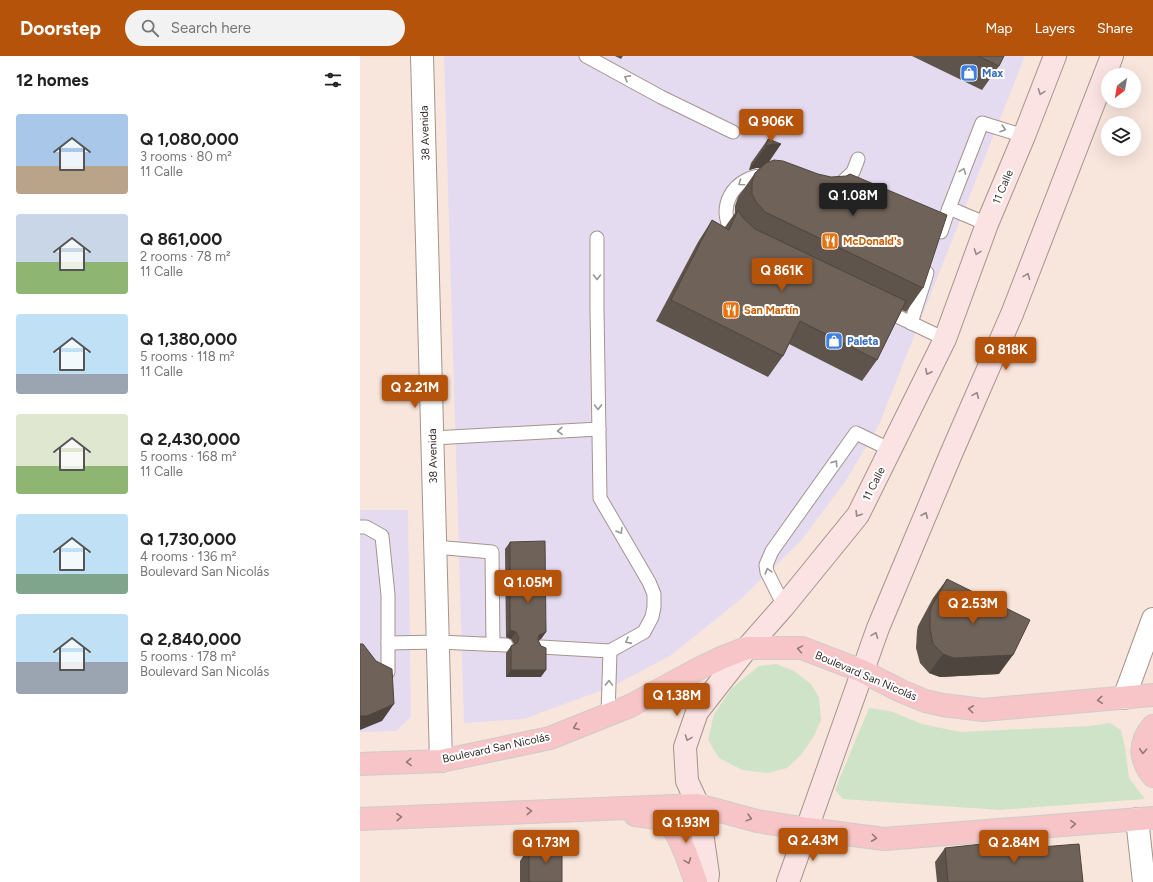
<!DOCTYPE html>
<html lang="en">
<head>
<meta charset="utf-8">
<style>
	body { margin:0; font-family:Figtree,sans-serif; background:#f2f2f2; color:#222; height:100vh; display:flex; flex-direction:column; font-size:15px; white-space:nowrap }
	* { box-sizing:border-box; margin:0 }
	p { font-size:13px; color:#767676 }
	.icon { flex:none; width:22px; height:22px; fill:none; stroke:currentColor; stroke-width:2; stroke-linecap:round; stroke-linejoin:round }
	.map { position:relative; flex:1; overflow:hidden }
	.details { display:flex; flex-direction:column; background:#fff; width:360px }
	.details>* { flex:none }
	.needle { width:26px; rotate:211deg }
	.controls { position:absolute; left:741px; top:12px; display:grid; gap:8px }
	.controls a { display:grid; place-items:center; width:40px; height:40px; border-radius:50%; background:#fff; box-shadow:0 4px 16px #0002; font-size:20px }
	.price { position:absolute; translate:-50% -34px; padding:0 9px; border-radius:4px; background:#b45309; color:#fff; font-size:13px; line-height:26px; filter:drop-shadow(0 1px 2px #0008) }
	.price::after { content:''; position:absolute; left:50%; top:24px; width:12px; height:9px; margin-left:-6px; background:inherit; clip-path:polygon(0 0,100% 0,50% 100%) }
	.price.selected { background:#222; color:#fff }
	ul { padding:0; list-style:none }
	li { display:flex; align-items:center; gap:12px; height:100px; padding:0 16px }
	li span { display:grid; place-items:center; flex:none; width:112px; height:80px; border-radius:4px; color:#555 }
	li>.icon { margin-inline-start:auto }
	span .icon { width:48px; height:48px; fill:#fffc; stroke-width:1 }
	li b { font-size:17px }
	h2 { display:flex; justify-content:space-between; align-items:center; height:48px; padding:0 16px; font-size:17px }
	header { display:flex; align-items:center; gap:24px; box-sizing:border-box; height:56px; padding:0 20px; background:#b45309; color:#fff }
	header strong { font-size:19px }
	nav { display:flex; gap:22px; margin-inline-start:auto; font-size:14px }
	.search { width:280px; height:36px; background:#f2f2f2; display:flex; align-items:center; gap:10px; box-sizing:border-box; padding:0 14px; border-radius:22px; color:#767676; font-size:15px }
	main { display:flex; flex:1; min-height:0 }
	.map>svg:first-child { display:block }
</style>
</head>
<body>
<header>
<strong>Doorstep</strong>
<div class="search"><svg class="icon" aria-label="search" viewBox="0 0 24 24"><circle cx="10" cy="10" r="6"/><path d="M15 15l6 6"/></svg>Search here</div>
<nav><a>Map</a><a>Layers</a><a>Share</a></nav>
</header>
<main>
<section class="details">
<h2>12 homes<svg class="icon" aria-label="filters" viewBox="0 0 24 24"><path d="M4 7h16M4 17h16"/><circle cx="9" cy="7" r="2"/><circle cx="15" cy="17" r="2"/></svg></h2>
<ul>
<li><span style="background:linear-gradient(#a9c7e8 65%,#b9a48a 0)"><svg class="icon" aria-label="home" viewBox="0 0 24 24"><path d="M3 11l9-7 9 7M6 9v11h12V9"/></svg></span><div><b>Q 1,080,000</b><p>3 rooms · 80 m²</p><p>11 Calle</p></div></li>
<li><span style="background:linear-gradient(#c9d6e8 60%,#8fb573 0)"><svg class="icon" aria-label="home" viewBox="0 0 24 24"><path d="M3 11l9-7 9 7M6 9v11h12V9"/></svg></span><div><b>Q 861,000</b><p>2 rooms · 78 m²</p><p>11 Calle</p></div></li>
<li><span style="background:linear-gradient(#bfe0f5 75%,#9aa5b1 0)"><svg class="icon" aria-label="home" viewBox="0 0 24 24"><path d="M3 11l9-7 9 7M6 9v11h12V9"/></svg></span><div><b>Q 1,380,000</b><p>5 rooms · 118 m²</p><p>11 Calle</p></div></li>
<li><span style="background:linear-gradient(#dfe7d0 65%,#8fb573 0)"><svg class="icon" aria-label="home" viewBox="0 0 24 24"><path d="M3 11l9-7 9 7M6 9v11h12V9"/></svg></span><div><b>Q 2,430,000</b><p>5 rooms · 168 m²</p><p>11 Calle</p></div></li>
<li><span style="background:linear-gradient(#bfe0f5 75%,#7fa58c 0)"><svg class="icon" aria-label="home" viewBox="0 0 24 24"><path d="M3 11l9-7 9 7M6 9v11h12V9"/></svg></span><div><b>Q 1,730,000</b><p>4 rooms · 136 m²</p><p>Boulevard San Nicolás</p></div></li>
<li><span style="background:linear-gradient(#bfe0f5 60%,#9aa5b1 0)"><svg class="icon" aria-label="home" viewBox="0 0 24 24"><path d="M3 11l9-7 9 7M6 9v11h12V9"/></svg></span><div><b>Q 2,840,000</b><p>5 rooms · 178 m²</p><p>Boulevard San Nicolás</p></div></li>
</ul>
</section>
<div class="map">
<svg width="793" height="826" viewBox="0 0 793 826">
	<rect width="100%" height="100%" fill="#f8e6dd"/>
	<g fill="#e5dbf0">
		<polygon points="84,0 665,0 519,369 485,426 440,486 381,543 310,600 251,631 164,663 104,667"/>
		<polygon points="0,454 48,454 51,661 36,675 0,676"/>
	</g>
	<g fill="#cfe3c8">
		<polygon points="416,608 434,615 451,628 459,641 461,664 454,680 441,699 427,712 409,717 382,714 359,702 348,684 354,658 372,632 399,610"/>
		<polygon points="509,652 530,655 562,668 600,676 730,670 750,667 761,674 765,691 769,722 785,743 639,754 483,743 475,734"/>
	</g>
	<g fill="none" stroke-linecap="round" stroke-linejoin="round">
		<defs>
			<g id="lane">
				<polyline points="226,0 301,41 373,76"/>
				<polyline points="478,130 493,116 498,103"/>
				<polyline points="589,152 627,168"/>
				<polyline points="581,176 589,152 622,67 664,80"/>
				<path d="M377 182C352 155 373 117 409 120"/>
				<polyline points="522,253 585,283"/>
				<polyline points="551,267 567,217"/>
				<polyline points="73,382 239,373"/>
				<polyline points="0,471 6,471 22,480 28,539 28,616"/>
				<polyline points="75,491 132,496 133,588"/>
				<polyline points="424,550 407,516 406,509 412,495 496,377 531,394"/>
				<polyline points="28,587 78,586 146,589"/>
				<polyline points="181,591 250,595 284,576 292,561 294,551 294,538 289,526 240,442 237,253 237,182"/>
				<polyline points="248,659 250,595"/>
			</g>
			<g id="street">
				<polyline points="62,0 81,705"/>
				<polyline points="764,642 793,563"/>
				<polyline points="777,763 784,826"/>
			</g>
			<g id="secondary">
				<polyline points="347,826 348,818 338,749 327,725 325,691 337,656 387,592 424,550 498,459 585,283 627,168 664,80 695,0"/>
				<polyline points="428,826 518,572 591,398 652,258 752,0"/>
			</g>
			<g id="primary">
				<path d="M793 670C778 687 780 704 793 720"/>
				<polyline points="0,708 81,705 190,682 270,650 340,612 361,602 387,592 442,592 502,615 541,635 565,645 583,649 623,654 793,639"/>
				<path d="M275 759C284 760 302 762 308 767 321 778 330 810 336 826"/>
				<polyline points="0,763 338,749 397,765 448,773 524,783 793,762"/>
			</g>
		</defs>
		<use href="#lane" stroke="#a5948c" stroke-width="15"/>
		<use href="#street" stroke="#a5948c" stroke-width="24"/>
		<use href="#secondary" stroke="#a5948c" stroke-width="24"/>
		<use href="#primary" stroke="#cecccc" stroke-width="24"/>
		<use href="#lane" stroke="#fff" stroke-width="13"/>
		<use href="#street" stroke="#fff" stroke-width="22"/>
		<use href="#secondary" stroke="#fbe2e3" stroke-width="22"/>
		<use href="#primary" stroke="#f7c5c7" stroke-width="22"/>
	</g>
	<g fill="#5f544c">
		<polygon points="255,0 263,0 261,3"/>
		<polygon points="552,0 644,0 639,10 622,34"/>
		<polygon points="408,83 421,88 409,106 563,232 546,256 542,254 517,304 502,325 429,288 423,300 408,321 296,265 338,186 352,164 365,171 375,157 375,150 378,141 395,117 400,112 396,112 389,114 391,107"/>
		<polygon points="150,486 186,576 181,583 178,584 181,590 181,621 146,621 146,597 151,590 154,588 151,583 146,581 145,493"/>
		<polygon points="587,523 639,618 580,621 569,617 560,607 556,592 557,575 558,570 573,542"/>
		<polygon points="169,791 202,826 160,826 160,805"/>
		<polygon points="585,792 642,794 723,826 577,826 575,806"/>
	</g>
	<g fill="#4e453e">
		<polygon points="413,88 421,88 404,112 396,112 389,114 406,90"/>
		<polygon points="150,574 156,576 151,583 146,581"/>
		<polygon points="186,576 181,583 175,586 179,579"/>
		<polygon points="583,598 653,599 639,618 580,621 569,617"/>
		<polygon points="151,614 186,614 181,621 146,621"/>
		<polygon points="34,648 22,665 0,674 0,660"/>
	</g>
	<g fill="#6f6258" stroke="#4e453e">
		<polygon points="618,0 644,0 639,10"/>
		<polygon points="408,83 421,88 413,88 406,90"/>
		<polygon points="414,104 423,105 458,118 471,121 486,120 490,118 587,159 563,232 405,156 396,146 392,138 392,126 395,117 406,107"/>
		<polygon points="378,154 383,162 395,173 546,245 517,304 440,265 423,300 311,244 352,164 369,174"/>
		<polygon points="185,485 186,576 179,579 178,584 181,590 186,592 186,614 151,614 151,590 157,587 159,582 156,576 150,574 150,486"/>
		<polygon points="587,523 670,564 653,599 594,602 583,598 573,588 570,573 570,556 572,550"/>
		<polygon points="0,588 3,588 16,605 32,613 34,648 7,660 0,660"/>
		<polygon points="641,786 642,794 719,788 723,826 588,826 585,792"/>
		<rect x="169" y="791" width="33" height="35"/>
	</g>
	<defs><path id="oneway-chevron" d="M-2-3.5L2.5 0L-2 3.5" fill="none" stroke-width="1.6" stroke-linecap="round" stroke-linejoin="round"/></defs>
	<g stroke="#999694">
		<use href="#oneway-chevron" transform="translate(267 22) rotate(-151)"/>
		<use href="#oneway-chevron" transform="translate(643 73) rotate(18)"/>
		<use href="#oneway-chevron" transform="translate(603 115) rotate(-69)"/>
		<use href="#oneway-chevron" transform="translate(381 127) rotate(145)"/>
		<use href="#oneway-chevron" transform="translate(237 221) rotate(90)"/>
		<use href="#oneway-chevron" transform="translate(238 351) rotate(89)"/>
		<use href="#oneway-chevron" transform="translate(200 375) rotate(177)"/>
		<use href="#oneway-chevron" transform="translate(475 407) rotate(-55)"/>
		<use href="#oneway-chevron" transform="translate(260 475) rotate(60)"/>
		<use href="#oneway-chevron" transform="translate(408 515) rotate(-106)"/>
		<use href="#oneway-chevron" transform="translate(268 585) rotate(151)"/>
		<use href="#oneway-chevron" transform="translate(249 627) rotate(-88)"/>
	</g>
	<g stroke="#978786">
		<use href="#oneway-chevron" transform="translate(681 36) rotate(111)"/>
		<use href="#oneway-chevron" transform="translate(617 196) rotate(110)"/>
		<use href="#oneway-chevron" transform="translate(667 220) rotate(-69)"/>
		<use href="#oneway-chevron" transform="translate(568 316) rotate(116)"/>
		<use href="#oneway-chevron" transform="translate(616 339) rotate(-66)"/>
		<use href="#oneway-chevron" transform="translate(498 458) rotate(122)"/>
		<use href="#oneway-chevron" transform="translate(565 459) rotate(-67)"/>
		<use href="#oneway-chevron" transform="translate(515 579) rotate(-69)"/>
		<use href="#oneway-chevron" transform="translate(328 682) rotate(110)"/>
	</g>
	<g stroke="#957878">
		<use href="#oneway-chevron" transform="translate(440 593) rotate(-170)"/>
		<use href="#oneway-chevron" transform="translate(740 644) rotate(175)"/>
		<use href="#oneway-chevron" transform="translate(611 653) rotate(-174)"/>
		<use href="#oneway-chevron" transform="translate(216 671) rotate(158)"/>
		<use href="#oneway-chevron" transform="translate(783 695) rotate(93)"/>
		<use href="#oneway-chevron" transform="translate(49 706) rotate(178)"/>
		<use href="#oneway-chevron" transform="translate(169 755) rotate(-2)"/>
		<use href="#oneway-chevron" transform="translate(39 761) rotate(-2)"/>
		<use href="#oneway-chevron" transform="translate(389 762) rotate(15)"/>
		<use href="#oneway-chevron" transform="translate(713 768) rotate(-4)"/>
		<use href="#oneway-chevron" transform="translate(514 782) rotate(7)"/>
		<use href="#oneway-chevron" transform="translate(328 805) rotate(69)"/>
	</g>
	<defs>
		<symbol id="shop-square" viewBox="-11 -11 22 22"><rect x="-9" y="-9" width="18" height="18" rx="4" fill="#3f7fe0" stroke="#fff"/><path d="M-5-2.5h2.3a2.7 3.5 0 0 1 5.4 0H5L5.5 6h-11ZM-1.5-2.5h3a1.5 2.3 0 0 0-3 0Z" fill="#fff"/></symbol>
		<symbol id="restaurant-square" viewBox="-11 -11 22 22"><rect x="-9" y="-9" width="18" height="18" rx="4" fill="#e8710a" stroke="#fff"/><path d="M-5-6h1v4h1v-4h1v4h1v-4h1v5L-1.5 .5V6h-2V.5L-5-1ZM5-6V6H3V1.5H1.5Q1.5-4 5-6Z" fill="#fff"/></symbol>
	</defs>
	<g fill-rule="evenodd">
		<use href="#shop-square" x="599" y="7" width="20" height="20"/>
		<use href="#restaurant-square" x="460" y="175" width="20" height="20"/>
		<use href="#restaurant-square" x="361" y="244" width="20" height="20"/>
		<use href="#shop-square" x="464" y="275" width="20" height="20"/>
	</g>
	<g text-anchor="middle" dominant-baseline="central" stroke-width="4" stroke-linejoin="round" paint-order="stroke">
		<g font-size="11" font-weight="bold" fill="#366cbe" stroke="#fff" text-anchor="start">
			<text x="622" y="17">Max</text>
			<text x="487" y="285">Paleta</text>
		</g>
		<g font-size="11" fill="#332c29" stroke="#fff">
			<text transform="translate(65 77) rotate(-92)">38 Avenida</text>
			<text transform="translate(643 131) rotate(-67)">11 Calle</text>
			<text transform="translate(73 400) rotate(-91)">38 Avenida</text>
			<text transform="translate(514 428) rotate(-63)">11 Calle</text>
			<text transform="translate(506 620) rotate(23)">Boulevard San Nicolás</text>
			<text transform="translate(136 692) rotate(-12)">Boulevard San Nicolás</text>
		</g>
		<g font-size="11" font-weight="bold" fill="#c56008" stroke="#fff" text-anchor="start">
			<text x="483" y="185">McDonald's</text>
			<text x="384" y="254">San Martín</text>
		</g>
	</g>
</svg>
<div class="controls">
<a><svg class="needle" viewBox="-14 -14 28 28"><path d="M0-13l5 13h-10z" fill="#e53935"/><path d="M0 13l5-13h-10z" fill="#767676"/></svg></a>
<a><svg class="icon" aria-label="layers" viewBox="0 0 24 24"><path d="M12 4l9 5-9 5-9-5zM3 14l9 5 9-5"/></svg></a>
</div>
<b class="price" style="left:411px;top:87px">Q 906K</b>
<b class="price selected" style="left:493px;top:161px">Q 1.08M</b>
<b class="price" style="left:422px;top:236px">Q 861K</b>
<b class="price" style="left:646px;top:315px">Q 818K</b>
<b class="price" style="left:55px;top:353px">Q 2.21M</b>
<b class="price" style="left:168px;top:548px">Q 1.05M</b>
<b class="price" style="left:613px;top:569px">Q 2.53M</b>
<b class="price" style="left:317px;top:661px">Q 1.38M</b>
<b class="price" style="left:326px;top:788px">Q 1.93M</b>
<b class="price" style="left:453px;top:806px">Q 2.43M</b>
<b class="price" style="left:186px;top:808px">Q 1.73M</b>
<b class="price" style="left:654px;top:808px">Q 2.84M</b>
</div>
</main>
</body>
</html>
